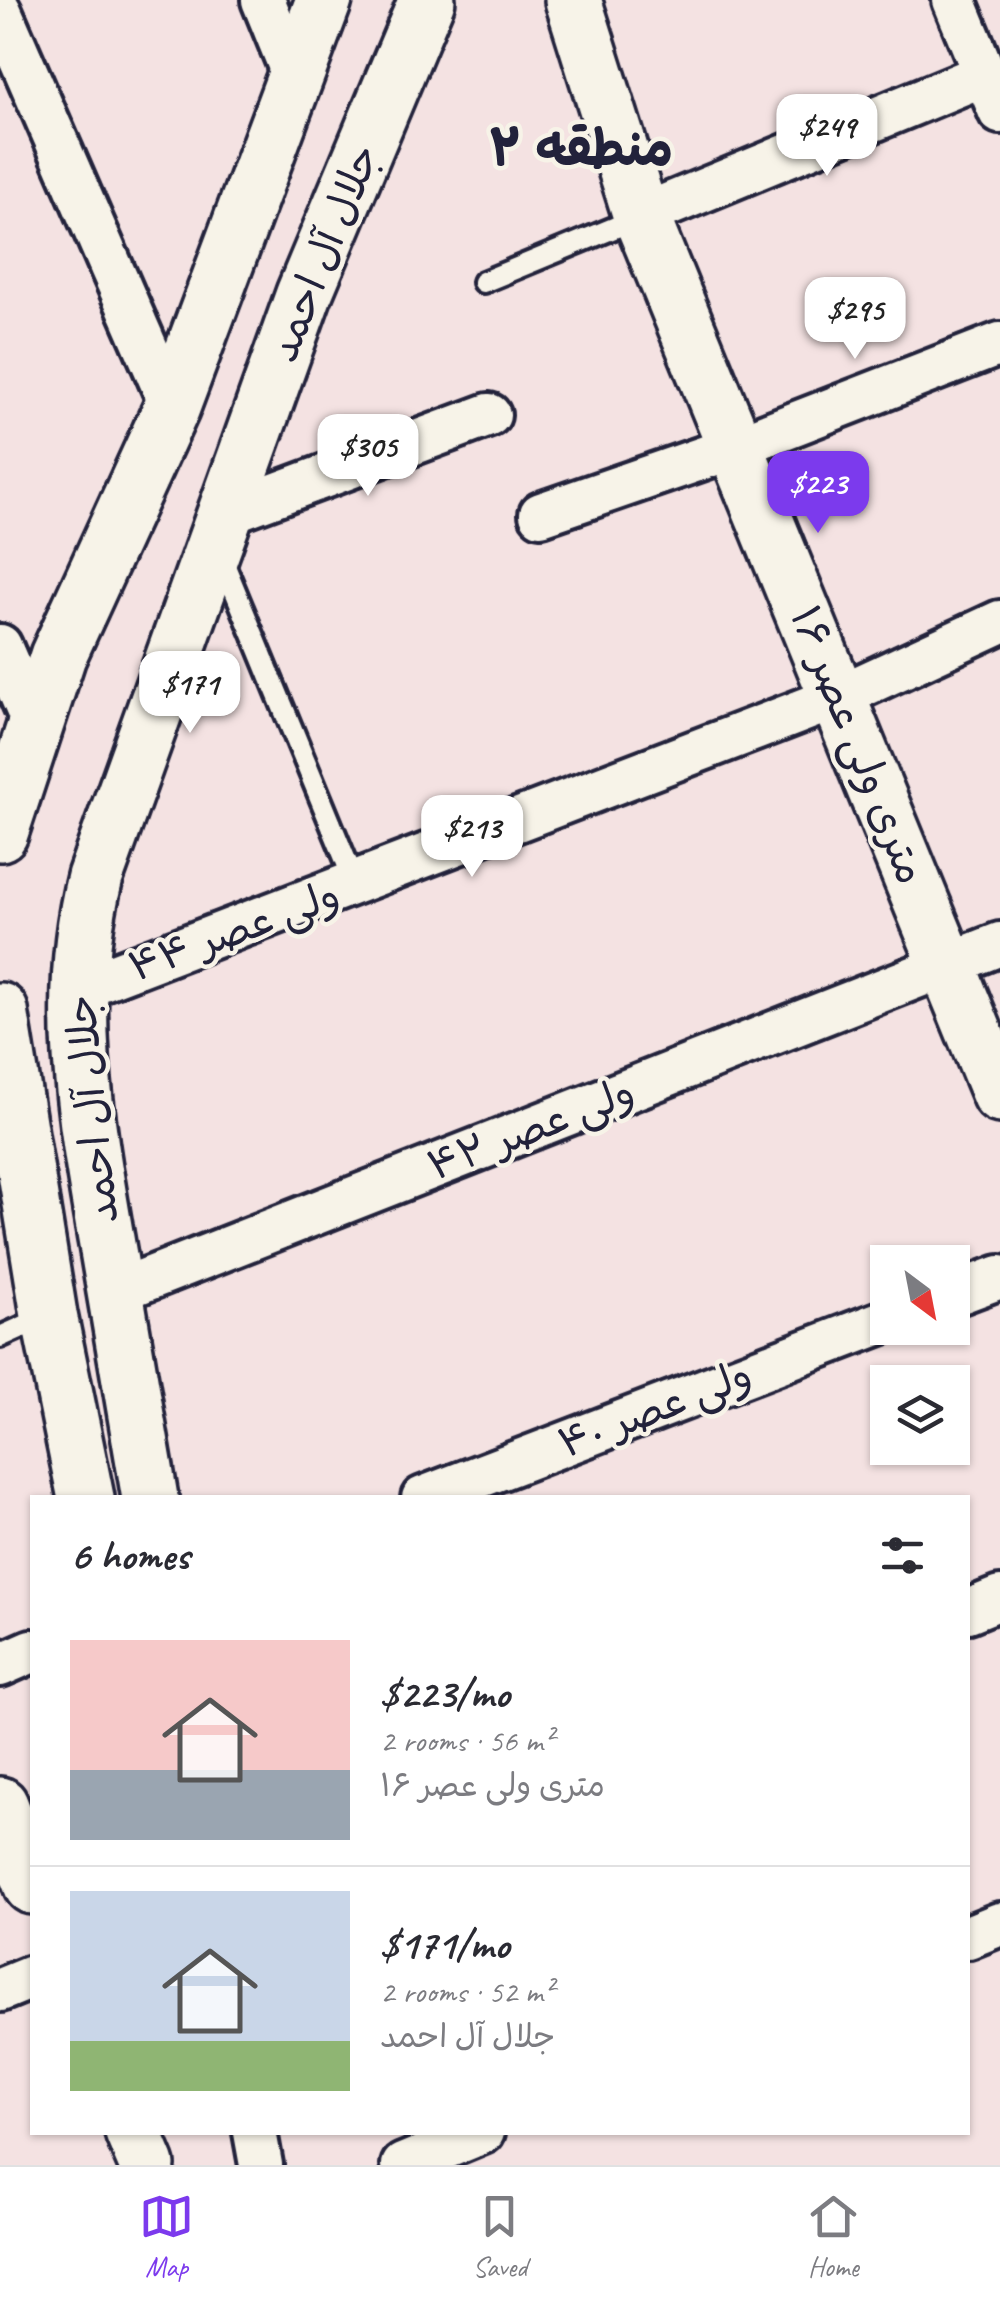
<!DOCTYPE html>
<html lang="en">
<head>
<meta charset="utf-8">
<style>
	body { margin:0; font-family:Caveat,"Playpen Sans Arabic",sans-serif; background:#f2f2f3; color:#2b2b33; height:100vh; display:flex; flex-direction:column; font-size:38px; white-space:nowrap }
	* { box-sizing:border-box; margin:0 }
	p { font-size:32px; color:#7c7c81 }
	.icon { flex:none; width:55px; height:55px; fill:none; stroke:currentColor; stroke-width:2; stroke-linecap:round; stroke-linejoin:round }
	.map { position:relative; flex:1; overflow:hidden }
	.panel { position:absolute; left:30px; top:1495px; width:940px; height:640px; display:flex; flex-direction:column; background:#fff; border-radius:0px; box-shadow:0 2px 8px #0004 }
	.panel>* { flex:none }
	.needle { width:65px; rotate:148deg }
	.tools { position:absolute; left:870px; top:1245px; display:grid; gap:20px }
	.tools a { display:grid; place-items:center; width:100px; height:100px; border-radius:0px; background:#fff; box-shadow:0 2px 8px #0004; font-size:50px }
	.price { position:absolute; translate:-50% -85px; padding:0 22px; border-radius:20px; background:#fff; color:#222; font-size:32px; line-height:65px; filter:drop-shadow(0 2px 5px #0008) }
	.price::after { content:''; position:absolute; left:50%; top:60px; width:30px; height:22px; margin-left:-15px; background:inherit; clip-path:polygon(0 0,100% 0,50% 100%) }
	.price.selected { background:#7c3aed; color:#fff }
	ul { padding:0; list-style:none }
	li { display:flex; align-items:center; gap:30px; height:250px; padding:0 40px }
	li+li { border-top:2px solid #e1e1e2 }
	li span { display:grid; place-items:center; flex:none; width:280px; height:200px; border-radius:0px; color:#555 }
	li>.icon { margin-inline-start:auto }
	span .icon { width:120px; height:120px; fill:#fffc; stroke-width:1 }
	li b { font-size:42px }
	h2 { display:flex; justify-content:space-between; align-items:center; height:120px; padding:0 40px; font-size:42px }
	.tab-bar { display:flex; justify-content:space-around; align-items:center; height:140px; border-top:2px solid #e1e1e2; background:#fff; font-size:28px; color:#7c7c81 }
	.tab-bar a { display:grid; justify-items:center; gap:5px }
	.tab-bar .selected { color:#7c3aed }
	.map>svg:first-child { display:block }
</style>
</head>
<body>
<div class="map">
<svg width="1000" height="2165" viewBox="0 0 1000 2165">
	<rect width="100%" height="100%" fill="#f4e2e2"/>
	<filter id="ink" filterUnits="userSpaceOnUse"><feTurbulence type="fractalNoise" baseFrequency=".01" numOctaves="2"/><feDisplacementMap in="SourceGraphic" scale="20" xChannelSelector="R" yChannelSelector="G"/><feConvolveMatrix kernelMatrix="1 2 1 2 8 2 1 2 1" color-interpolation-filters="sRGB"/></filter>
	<g filter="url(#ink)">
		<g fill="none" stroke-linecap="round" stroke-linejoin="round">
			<defs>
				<g id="lane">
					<polyline points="483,282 638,218"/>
					<polyline points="222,559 356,885"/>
					<polyline points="0,1337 49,1315"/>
				</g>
				<g id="street">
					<polyline points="263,0 295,79"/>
					<polyline points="954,0 1000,112"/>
					<polyline points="0,11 172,407"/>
					<polyline points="641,216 985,74"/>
					<polyline points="541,514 735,447 1000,344"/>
					<polyline points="221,515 489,415"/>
					<polyline points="0,646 34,725"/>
					<polyline points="77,989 838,697 1000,622"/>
					<polyline points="115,1292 1000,944"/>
					<polyline points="952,1295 1000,1277"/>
					<polyline points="423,1498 888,1320"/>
					<polyline points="968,1611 1000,1598"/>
					<polyline points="0,1665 32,1651"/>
					<polyline points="968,1937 1000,1924"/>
					<polyline points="0,1990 32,1977"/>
					<polyline points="255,2132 261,2165"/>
					<polyline points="403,2165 483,2132"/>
				</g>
				<g id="secondary">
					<polyline points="573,0 641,216 1000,1095"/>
					<polyline points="0,833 58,656 172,407 324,0"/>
					<polyline points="0,1011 49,1315 86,1498"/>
					<path d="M150 1498C136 1417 123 1336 109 1256 87 1128 63 1004 95 877L304 294 427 0"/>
					<polyline points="0,1805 32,1886"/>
					<polyline points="133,2132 147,2165"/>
				</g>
			</defs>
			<use href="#lane" stroke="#22223b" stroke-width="28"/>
			<use href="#street" stroke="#22223b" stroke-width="50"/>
			<use href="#secondary" stroke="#22223b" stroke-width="62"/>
			<use href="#lane" stroke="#f7f3e8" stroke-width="20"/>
			<use href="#street" stroke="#f7f3e8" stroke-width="42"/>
			<use href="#secondary" stroke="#f7f3e8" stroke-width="55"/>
		</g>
	</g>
	<g text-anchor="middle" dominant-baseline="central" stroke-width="9" stroke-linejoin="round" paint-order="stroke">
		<g font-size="42" fill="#22223b" stroke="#f7f3e8">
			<text transform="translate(324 253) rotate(-68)">جلال آل احمد</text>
			<text transform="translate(858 745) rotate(68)">۱۶ متری ولی عصر</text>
			<text transform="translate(234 931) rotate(-20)">ولی عصر ۴۴</text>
			<text transform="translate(92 1109) rotate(-96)">جلال آل احمد</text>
			<text transform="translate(531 1129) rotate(-21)">ولی عصر ۴۲</text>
			<text transform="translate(655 1409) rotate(-21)">ولی عصر ۴۰</text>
		</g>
		<g font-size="52" font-weight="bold" fill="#22223b" stroke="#f7f3e8">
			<text x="581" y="148">منطقه ۲</text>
		</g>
	</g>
</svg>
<div class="tools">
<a><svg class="needle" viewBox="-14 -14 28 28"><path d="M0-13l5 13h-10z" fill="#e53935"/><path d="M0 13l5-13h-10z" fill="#7c7c81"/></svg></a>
<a><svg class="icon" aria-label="layers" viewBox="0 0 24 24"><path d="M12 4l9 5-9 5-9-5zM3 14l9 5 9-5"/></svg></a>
</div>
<b class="price" style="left:827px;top:179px">$249</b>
<b class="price" style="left:855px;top:362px">$295</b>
<b class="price" style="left:368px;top:499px">$305</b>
<b class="price selected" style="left:818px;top:536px">$223</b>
<b class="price" style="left:190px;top:736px">$171</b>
<b class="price" style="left:472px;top:880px">$213</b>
<section class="panel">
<h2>6 homes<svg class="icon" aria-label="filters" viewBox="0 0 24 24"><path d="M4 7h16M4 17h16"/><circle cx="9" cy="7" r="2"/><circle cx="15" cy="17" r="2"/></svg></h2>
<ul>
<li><span style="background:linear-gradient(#f6c9c9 65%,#9aa5b1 0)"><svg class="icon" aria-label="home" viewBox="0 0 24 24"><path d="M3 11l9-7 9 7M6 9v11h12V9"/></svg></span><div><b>$223/mo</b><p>2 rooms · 56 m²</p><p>۱۶ متری ولی عصر</p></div></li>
<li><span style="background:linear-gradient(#c9d6e8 75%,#8fb573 0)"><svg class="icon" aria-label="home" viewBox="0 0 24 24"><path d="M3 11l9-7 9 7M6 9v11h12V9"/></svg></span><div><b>$171/mo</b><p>2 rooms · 52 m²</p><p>جلال آل احمد</p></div></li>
</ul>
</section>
</div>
<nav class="tab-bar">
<a class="selected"><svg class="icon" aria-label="map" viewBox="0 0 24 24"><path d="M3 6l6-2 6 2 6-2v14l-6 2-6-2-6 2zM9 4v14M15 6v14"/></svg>Map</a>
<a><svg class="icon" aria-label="saved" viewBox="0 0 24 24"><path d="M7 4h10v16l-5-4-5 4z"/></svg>Saved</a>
<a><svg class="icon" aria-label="home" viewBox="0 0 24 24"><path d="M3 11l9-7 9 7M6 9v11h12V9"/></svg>Home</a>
</nav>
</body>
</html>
